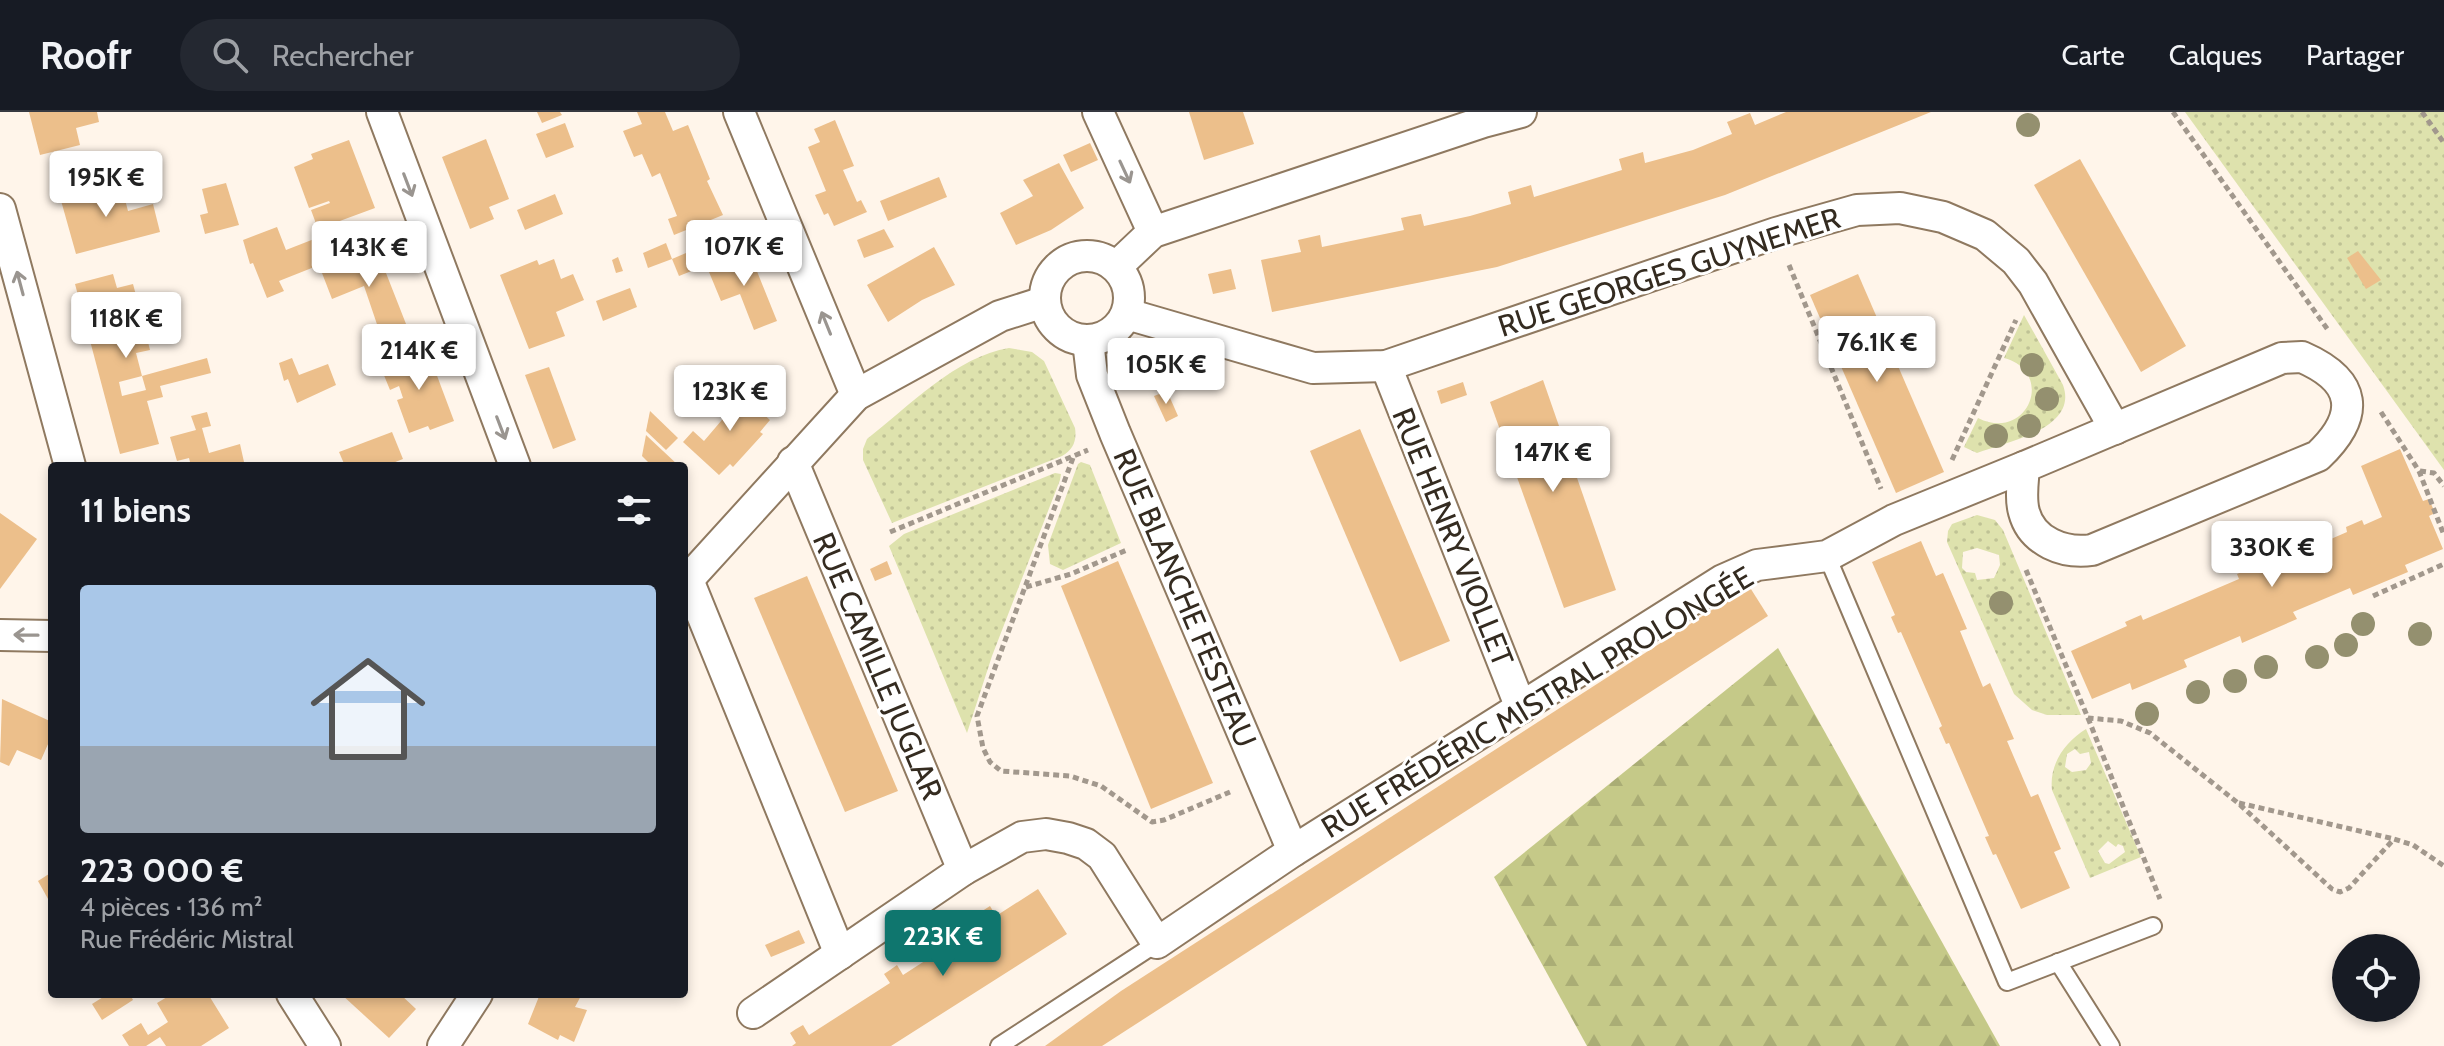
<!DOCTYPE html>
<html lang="fr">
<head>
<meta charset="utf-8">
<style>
	body { margin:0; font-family:Cabin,sans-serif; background:#242831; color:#f1f3f6; height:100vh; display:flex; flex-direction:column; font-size:30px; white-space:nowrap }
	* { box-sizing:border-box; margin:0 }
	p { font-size:26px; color:#9ea1a6 }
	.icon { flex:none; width:44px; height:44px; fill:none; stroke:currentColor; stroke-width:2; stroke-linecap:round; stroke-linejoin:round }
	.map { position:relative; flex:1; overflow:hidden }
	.sheet { position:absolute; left:48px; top:350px; width:640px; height:536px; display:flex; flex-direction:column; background:#171b24; border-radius:8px; box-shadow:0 4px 12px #0003 }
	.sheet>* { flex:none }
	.buttons { position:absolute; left:2332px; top:822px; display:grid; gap:16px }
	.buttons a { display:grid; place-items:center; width:88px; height:88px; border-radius:50%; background:#171b24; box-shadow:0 4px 12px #0003; font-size:40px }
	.price { position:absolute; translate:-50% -68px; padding:0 18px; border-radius:8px; background:#fff; color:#222; font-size:26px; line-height:52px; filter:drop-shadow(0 2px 4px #0008) }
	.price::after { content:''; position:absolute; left:50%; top:48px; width:24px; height:18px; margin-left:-12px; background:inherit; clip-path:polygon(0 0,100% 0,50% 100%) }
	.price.selected { background:#0f766e; color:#fff }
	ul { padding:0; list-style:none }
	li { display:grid; align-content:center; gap:16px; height:424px; padding:0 32px }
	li+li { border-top:2px solid #363941 }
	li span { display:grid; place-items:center; height:248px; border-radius:8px; color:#555 }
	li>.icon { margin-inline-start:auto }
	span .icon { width:144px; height:144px; fill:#fffc; stroke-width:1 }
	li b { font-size:34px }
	h2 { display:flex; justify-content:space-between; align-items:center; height:96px; padding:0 32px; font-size:34px }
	header { display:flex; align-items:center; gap:48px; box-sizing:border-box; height:112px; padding:0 40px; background:#171b24; border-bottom:2px solid #363941 }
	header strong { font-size:38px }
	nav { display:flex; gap:44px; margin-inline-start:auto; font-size:28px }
	.search { width:560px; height:72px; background:#242831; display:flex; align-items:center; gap:20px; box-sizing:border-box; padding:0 28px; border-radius:44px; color:#9ea1a6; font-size:30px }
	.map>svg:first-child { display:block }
</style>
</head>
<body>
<header>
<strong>Roofr</strong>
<div class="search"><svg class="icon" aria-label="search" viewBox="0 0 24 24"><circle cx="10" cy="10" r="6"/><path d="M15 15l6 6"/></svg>Rechercher</div>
<nav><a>Carte</a><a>Calques</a><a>Partager</a></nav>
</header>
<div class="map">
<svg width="2444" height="934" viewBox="0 0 2444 934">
	<defs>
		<pattern id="grass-dots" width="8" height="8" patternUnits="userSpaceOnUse" patternTransform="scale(2)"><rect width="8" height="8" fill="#dee2ad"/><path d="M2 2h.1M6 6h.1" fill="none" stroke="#bfc295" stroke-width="1.8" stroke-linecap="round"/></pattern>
		<pattern id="forest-firs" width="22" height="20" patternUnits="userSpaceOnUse" patternTransform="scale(2)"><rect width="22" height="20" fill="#c5c988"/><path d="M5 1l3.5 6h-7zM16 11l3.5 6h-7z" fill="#aaad75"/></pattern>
	</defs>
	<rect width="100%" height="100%" fill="#fff5ea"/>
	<g fill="url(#grass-dots)" fill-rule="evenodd">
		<polygon points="2185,0 2444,0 2444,358"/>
		<path d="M2024 203 2063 273C2079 317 2006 330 1977 341L1964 335 1978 306C2028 331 2056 260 2004 246Z"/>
		<path d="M1009 236 1032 240 1044 249 1075 316C1077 329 1073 338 1062 344L892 411 863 348V337L867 327C908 295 957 244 1009 236Z"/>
		<polygon points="1081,350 1090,353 1121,431 1063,458 1050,452 1048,433 1078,352"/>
		<polygon points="1055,361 1061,362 1060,368 992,544 967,621 889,434 904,422"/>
		<path d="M1977 403 1995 408 2003 418 2081 603H2047L2032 598 2014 582 1947 430 1948 419 1952 412ZM1977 436 1999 443 2000 453 1994 466 1977 468 1975 461 1966 460 1962 456 1963 440Z"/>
		<path d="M2086 617 2141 745 2090 766 2052 678C2049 652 2065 630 2086 617ZM2075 637 2080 642 2089 640 2091 651 2086 658 2072 660 2065 655 2067 642ZM2108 729 2116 735 2118 732 2123 734 2125 740 2109 752 2105 751 2098 739Z"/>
	</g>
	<polygon fill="url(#forest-firs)" points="1778,536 2000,934 1587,934 1494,765"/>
	<g fill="#ecbf8b" fill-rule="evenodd">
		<polygon points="29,0 97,0 99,10 76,16 80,33 40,43"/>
		<polygon points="537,0 560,0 562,3 542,11"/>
		<polygon points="637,0 665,0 673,19 688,13 710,67 707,69 723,103 674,123 668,107 677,104 660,61 652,65 642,42 634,45 623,19 642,12"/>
		<polygon points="1189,0 1243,0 1254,32 1204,48"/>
		<polygon points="1786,0 1931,0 1725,83 1497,155 1272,200 1261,148 1301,140 1298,128 1320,123 1322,135 1404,118 1401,106 1410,104 1421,102 1424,114 1470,104 1511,92 1508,80 1531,73 1534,85 1622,58 1619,47 1643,40 1645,51 1693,38 1732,22 1727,10 1750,1 1755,13"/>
		<polygon points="835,8 854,54 843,58 857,90 861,88 867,100 834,114 828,101 824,103 815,83 826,79 808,35 820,30 814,17"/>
		<polygon points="565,11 574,35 546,46 536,22"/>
		<polygon points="486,27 509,87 489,95 494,107 470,117 442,45"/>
		<polygon points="349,28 375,96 318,117 311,98 330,91 329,89 309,96 294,55 313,47 311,42"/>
		<polygon points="1090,31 1098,48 1071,60 1063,43"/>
		<polygon points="2080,47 2186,234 2141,260 2034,73"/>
		<polygon points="1059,51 1084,96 1051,118 1016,133 1000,101 1033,84 1023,68"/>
		<polygon points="939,65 947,85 888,109 880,89"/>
		<polygon points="226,71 239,113 205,122 200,103 208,101 202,77"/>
		<polygon points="121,72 128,99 153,92 160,120 76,142 60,85"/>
		<polygon points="555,82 563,102 525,118 517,98"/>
		<polygon points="277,115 286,138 332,120 342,144 279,169 284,179 267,186 253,151 250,152 243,128"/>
		<polygon points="884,117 894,135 864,146 857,128"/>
		<polygon points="666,131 672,147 648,156 643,141"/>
		<polygon points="707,132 714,150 679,164 672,147"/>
		<polygon points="375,133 408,217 382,227 364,174 332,187 322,161 354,149 351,142"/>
		<polygon points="934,135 955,173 922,188 888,210 867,173"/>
		<polygon points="748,137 777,209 754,218 740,182 721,189 709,160 727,153 724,147"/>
		<polygon points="2358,139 2381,168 2366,177 2347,146"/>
		<polygon points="618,145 623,159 616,161 612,148"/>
		<polygon points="554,147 561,167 573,162 584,188 556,200 565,224 529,237 500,163 537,148 539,153"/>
		<polygon points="1231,157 1236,177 1213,182 1208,162"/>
		<path d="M113 162 117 176 133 172 140 198 150 238 136 241 142 264 207 246 211 261 160 274 163 285 147 289 159 332 120 342 75 172ZM142 264 146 278 122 284 119 270Z"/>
		<polygon points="1858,162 1944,360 1896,381 1810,183"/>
		<polygon points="630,176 637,195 603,209 596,189"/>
		<polygon points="427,237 454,309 430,318 428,314 409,321 397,288 403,286 399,274 390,278 381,256"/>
		<polygon points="292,246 299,263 328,252 336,273 297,291 288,267 284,269 279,251"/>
		<polygon points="549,255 576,328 553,337 525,263"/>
		<polygon points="1543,268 1616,478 1564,496 1490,290"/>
		<polygon points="1463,270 1467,283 1441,292 1437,279"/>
		<polygon points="733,275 770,308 760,320 763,322 733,355 730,352 719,363 683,330 693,319 704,329 727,302 718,293"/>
		<polygon points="1167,279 1178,304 1166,310 1154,284"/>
		<polygon points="650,299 678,326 666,338 646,319"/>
		<polygon points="207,300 211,314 202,316 209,341 240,332 244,350 229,354 191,354 189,346 177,349 170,325 196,318 191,304"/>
		<polygon points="1360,317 1450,529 1400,550 1310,339"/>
		<polygon points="392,320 403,347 385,354 345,354 339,340"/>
		<polygon points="646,323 679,354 652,354 642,344"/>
		<polygon points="2400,337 2423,389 2429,387 2435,401 2429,404 2443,437 2405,453 2408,460 2353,483 2350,476 2293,500 2297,507 2242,531 2240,524 2184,548 2187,555 2132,578 2130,571 2092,587 2071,539 2127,514 2125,510 2141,503 2143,508 2239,467 2237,462 2252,456 2253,461 2347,420 2346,415 2362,408 2364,413 2382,405 2361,354"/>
		<polygon points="0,401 37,427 0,477"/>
		<polygon points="1921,429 1936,464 1943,461 1967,517 1960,519 1983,575 1990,571 2014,627 2007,629 2031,685 2038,682 2061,737 2054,740 2070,776 2021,797 1996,742 1993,743 1985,725 1989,724 1949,631 1946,632 1939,616 1942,614 1901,520 1898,521 1891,505 1895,503 1872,450"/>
		<polygon points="887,449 892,462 875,469 870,457"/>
		<polygon points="1118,449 1213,671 1151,697 1061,474"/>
		<polygon points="807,464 898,679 845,700 754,486"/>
		<polygon points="1749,474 1768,504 1102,934 1045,934 1121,879"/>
		<polygon points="2,587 52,610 52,623 41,648 17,638 9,654 0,650"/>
		<polygon points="52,760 52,794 38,769"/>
		<polygon points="1038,777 1067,822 891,934 792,934 796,931 790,921 796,917 803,913 809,923 890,871 884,862 890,858 897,853 903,863 982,812 976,803 990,794 996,804"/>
		<polygon points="799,818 805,831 771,845 765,833"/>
		<polygon points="108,882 130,882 133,888 102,908 92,892"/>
		<polygon points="172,882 208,882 229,916 201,934 166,934 160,925 146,934 129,934 122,923 141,911 148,923 168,910 157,891"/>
		<polygon points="341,882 400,882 416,897 389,926"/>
		<polygon points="540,882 582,882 575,895 587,898 574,930 560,923 558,928 528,912"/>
	</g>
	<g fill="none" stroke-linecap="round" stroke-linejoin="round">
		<defs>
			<g id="lane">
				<polyline points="1827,444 2007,870 2153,814"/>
				<polyline points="2058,850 2111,934"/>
				<polyline points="999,934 1157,831"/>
			</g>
			<g id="street">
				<polyline points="382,0 515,354"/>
				<polyline points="739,0 856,283"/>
				<polyline points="1098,0 1153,120"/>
				<polyline points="0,97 70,354"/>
				<circle cx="1087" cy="186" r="42"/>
				<polyline points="1116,155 1153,120 1483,10 1521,0"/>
				<polyline points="1127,202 1313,256 1386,254 1776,121 1857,98 1900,96 1943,105 1985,123 2016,149 2033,171 2115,317"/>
				<polyline points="1088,229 1092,263 1115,321 1293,739"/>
				<path d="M2302 245C2357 269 2361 303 2318 344L2092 438C2064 442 2032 430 2024 400 2020 386 2023 370 2024 355L2282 246Z"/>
				<polyline points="1386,254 1521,596"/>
				<polyline points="793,350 963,758"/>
				<polyline points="688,468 840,842"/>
				<polyline points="684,472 856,283 1000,204 1044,190"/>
				<polyline points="0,523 52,524"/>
				<polyline points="292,882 325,934"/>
				<polyline points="753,901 963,758 1022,725 1046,722 1068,726 1086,732 1102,744 1157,831 1293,739 1723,468 1757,453 1827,444 1894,408 2024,355"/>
				<polyline points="443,934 477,882"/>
			</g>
		</defs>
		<use href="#lane" stroke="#8f7960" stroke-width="20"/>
		<use href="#street" stroke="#8f7960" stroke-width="34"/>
		<g stroke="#a2988d" stroke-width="5" stroke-dasharray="6 4" stroke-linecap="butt">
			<polyline points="2173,0 2328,218"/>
			<polyline points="2422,0 2444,31"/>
			<polyline points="1789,153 1881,377"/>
			<polyline points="2381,300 2419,359 2444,423"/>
			<polyline points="1073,346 977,604 983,636 990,650 1001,659 1070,664 1101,674 1152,710 1164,708 1230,680"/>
			<polyline points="1952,348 2016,208"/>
			<polyline points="2420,359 2434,361 2444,374"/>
			<polyline points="890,420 1088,338"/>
			<polyline points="2026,458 2088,606 2121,609 2150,621 2238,691 2332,777 2340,780 2349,776 2394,727 2413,733 2444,754"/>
			<polyline points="1026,475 1071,462 1129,437"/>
			<polyline points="2373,484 2444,452"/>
			<polyline points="2088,606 2160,787"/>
			<polyline points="2239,691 2394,727"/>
		</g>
		<use href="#lane" stroke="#fff" stroke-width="16"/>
		<use href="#street" stroke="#fff" stroke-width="30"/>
	</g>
	<g fill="#94906f">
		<circle cx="2028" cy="13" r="12"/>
		<circle cx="2032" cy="253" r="12"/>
		<circle cx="2047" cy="287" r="12"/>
		<circle cx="2029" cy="314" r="12"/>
		<circle cx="1996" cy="324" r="12"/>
		<circle cx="2001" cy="491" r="12"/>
		<circle cx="2363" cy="512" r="12"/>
		<circle cx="2420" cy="522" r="12"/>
		<circle cx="2346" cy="533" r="12"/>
		<circle cx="2317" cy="545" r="12"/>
		<circle cx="2266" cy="555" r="12"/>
		<circle cx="2235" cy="569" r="12"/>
		<circle cx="2198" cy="580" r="12"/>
		<circle cx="2147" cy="602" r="12"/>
	</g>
	<defs><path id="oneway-shaft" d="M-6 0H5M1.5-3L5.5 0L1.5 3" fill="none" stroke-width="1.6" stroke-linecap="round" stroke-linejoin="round" transform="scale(2)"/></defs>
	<g stroke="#9a9590">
		<use href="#oneway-shaft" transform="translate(1125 60) rotate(65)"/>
		<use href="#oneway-shaft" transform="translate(408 73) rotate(69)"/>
		<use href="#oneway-shaft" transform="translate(20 171) rotate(-105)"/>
		<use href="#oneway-shaft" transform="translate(826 211) rotate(-112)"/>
		<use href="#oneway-shaft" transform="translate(501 316) rotate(69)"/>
		<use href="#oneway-shaft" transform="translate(26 523) rotate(-179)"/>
	</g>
	<g text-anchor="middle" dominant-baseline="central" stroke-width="6" stroke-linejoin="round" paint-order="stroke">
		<g font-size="30" fill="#342b20" stroke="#fff">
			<text transform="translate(1669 160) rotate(-18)">RUE GEORGES GUYNEMER</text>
			<text transform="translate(1453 425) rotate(68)">RUE HENRY VIOLLET</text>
			<text transform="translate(1185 486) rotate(67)">RUE BLANCHE FESTEAU</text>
			<text transform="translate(878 554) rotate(67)">RUE CAMILLE JUGLAR</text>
			<text transform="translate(1537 590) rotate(-31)">RUE FRÉDÉRIC MISTRAL PROLONGÉE</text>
		</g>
	</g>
</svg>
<div class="buttons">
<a><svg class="icon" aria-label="locate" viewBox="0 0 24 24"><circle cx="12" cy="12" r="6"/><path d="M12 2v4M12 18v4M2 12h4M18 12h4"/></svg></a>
</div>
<b class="price" style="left:106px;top:107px">195K €</b>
<b class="price" style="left:744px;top:176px">107K €</b>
<b class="price" style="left:369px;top:177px">143K €</b>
<b class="price" style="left:126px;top:248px">118K €</b>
<b class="price" style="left:1877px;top:272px">76.1K €</b>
<b class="price" style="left:419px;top:280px">214K €</b>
<b class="price" style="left:1166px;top:294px">105K €</b>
<b class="price" style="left:730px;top:321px">123K €</b>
<b class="price" style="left:1553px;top:382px">147K €</b>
<b class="price" style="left:2272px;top:477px">330K €</b>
<b class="price selected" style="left:943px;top:866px">223K €</b>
<section class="sheet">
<h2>11 biens<svg class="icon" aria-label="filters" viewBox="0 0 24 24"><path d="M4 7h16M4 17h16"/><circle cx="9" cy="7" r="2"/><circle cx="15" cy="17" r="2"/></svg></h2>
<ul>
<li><span style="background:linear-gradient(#a9c7e8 65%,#9aa5b1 0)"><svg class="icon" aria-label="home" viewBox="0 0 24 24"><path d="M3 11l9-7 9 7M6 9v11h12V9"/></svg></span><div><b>223 000 €</b><p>4 pièces · 136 m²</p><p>Rue Frédéric Mistral</p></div></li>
</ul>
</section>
</div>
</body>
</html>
